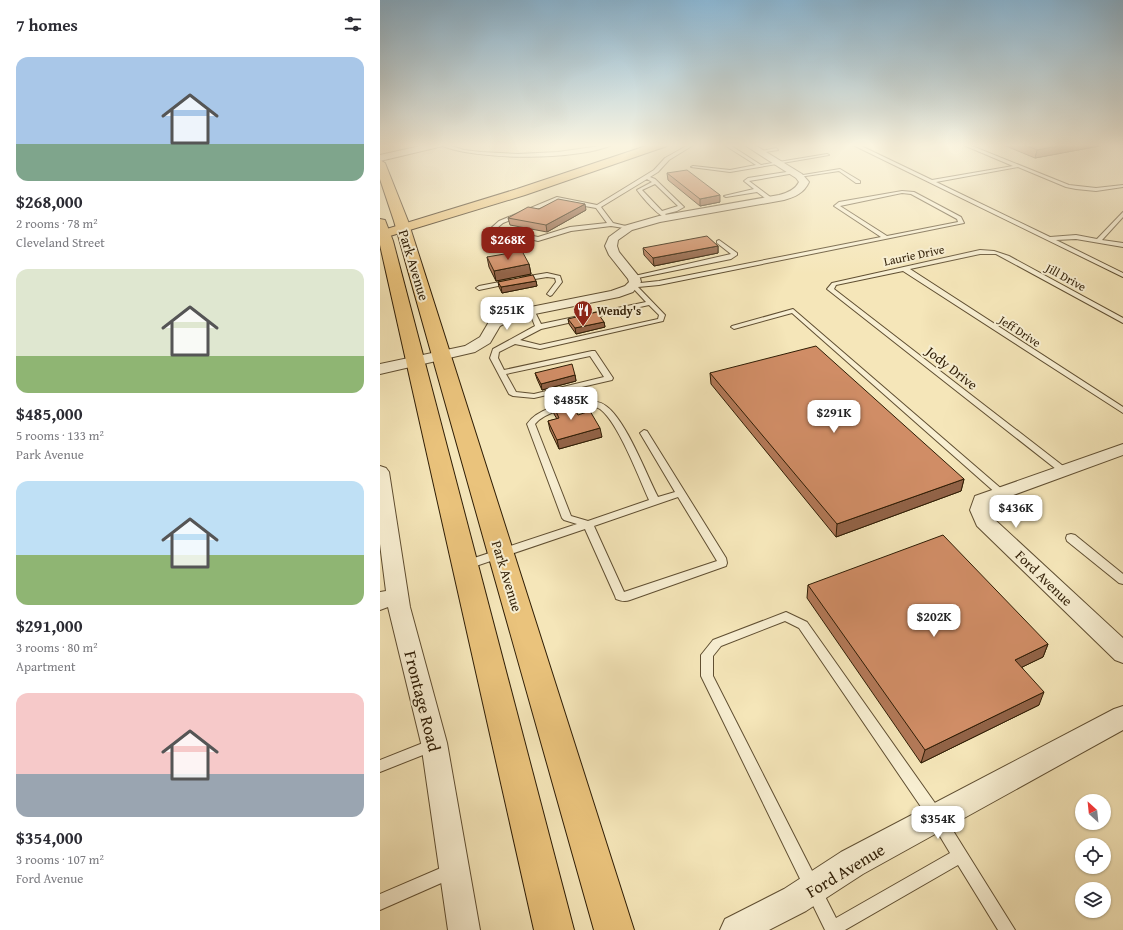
<!DOCTYPE html>
<html lang="en">
<head>
<meta charset="utf-8">
<style>
	body { margin:0; font-family:"Gentium Book Plus",serif; background:#f2f2f3; color:#2b2b33; height:100vh; display:flex; flex-direction:column; font-size:15px; white-space:nowrap }
	* { box-sizing:border-box; margin:0 }
	p { font-size:13px; color:#7c7c81 }
	.icon { flex:none; width:22px; height:22px; fill:none; stroke:currentColor; stroke-width:2; stroke-linecap:round; stroke-linejoin:round }
	.map { position:relative; flex:1; overflow:hidden }
	.sheet { display:flex; flex-direction:column; background:#fff; width:380px }
	.sheet>* { flex:none }
	.needle { width:26px; rotate:333deg }
	.buttons { position:absolute; left:695px; top:794px; display:grid; gap:8px }
	.buttons a { display:grid; place-items:center; width:36px; height:36px; border-radius:50%; background:#fff; box-shadow:0 1px 3px #0004; font-size:20px }
	.price { position:absolute; translate:-50% -34px; padding:0 9px; border-radius:8px; background:#fff; color:#222; font-size:13px; line-height:26px; filter:drop-shadow(0 1px 2px #0008) }
	.price::after { content:''; position:absolute; left:50%; top:24px; width:12px; height:9px; margin-left:-6px; background:inherit; clip-path:polygon(0 0,100% 0,50% 100%) }
	.price.current { background:#8f2418; color:#fff }
	ul { padding:0; list-style:none }
	li { display:grid; align-content:center; gap:8px; height:212px; padding:0 16px }
	li span { display:grid; place-items:center; height:124px; border-radius:12px; color:#555 }
	li>.icon { margin-inline-start:auto }
	span .icon { width:72px; height:72px; fill:#fffc; stroke-width:1 }
	li b { font-size:17px }
	h2 { display:flex; justify-content:space-between; align-items:center; height:48px; padding:0 16px; font-size:17px }
	main { display:flex; flex:1; min-height:0 }
	.map>svg:first-child { display:block }
</style>
</head>
<body>
<main>
<section class="sheet">
<h2>7 homes<svg class="icon" aria-label="filters" viewBox="0 0 24 24"><path d="M4 7h16M4 17h16"/><circle cx="9" cy="7" r="2"/><circle cx="15" cy="17" r="2"/></svg></h2>
<ul>
<li><span style="background:linear-gradient(#a9c7e8 70%,#7fa58c 0)"><svg class="icon" aria-label="home" viewBox="0 0 24 24"><path d="M3 11l9-7 9 7M6 9v11h12V9"/></svg></span><div><b>$268,000</b><p>2 rooms · 78 m²</p><p>Cleveland Street</p></div></li>
<li><span style="background:linear-gradient(#dfe7d0 70%,#8fb573 0)"><svg class="icon" aria-label="home" viewBox="0 0 24 24"><path d="M3 11l9-7 9 7M6 9v11h12V9"/></svg></span><div><b>$485,000</b><p>5 rooms · 133 m²</p><p>Park Avenue</p></div></li>
<li><span style="background:linear-gradient(#bfe0f5 60%,#8fb573 0)"><svg class="icon" aria-label="home" viewBox="0 0 24 24"><path d="M3 11l9-7 9 7M6 9v11h12V9"/></svg></span><div><b>$291,000</b><p>3 rooms · 80 m²</p><p>Apartment</p></div></li>
<li><span style="background:linear-gradient(#f6c9c9 65%,#9aa5b1 0)"><svg class="icon" aria-label="home" viewBox="0 0 24 24"><path d="M3 11l9-7 9 7M6 9v11h12V9"/></svg></span><div><b>$354,000</b><p>3 rooms · 107 m²</p><p>Ford Avenue</p></div></li>
</ul>
</section>
<div class="map">
<svg width="743" height="930" viewBox="0 0 743 930">
	<rect width="100%" height="100%" fill="#f5e6b9"/>
	<filter id="stains"><feTurbulence type="fractalNoise" baseFrequency=".005" numOctaves="4"/><feColorMatrix values="0 0 0 0 .2 0 0 0 0 .09 0 0 0 0 .02 0 0 0 .5 -.17"/></filter>
	<radialGradient id="worn" r=".72"><stop offset=".6" stop-color="#630" stop-opacity="0"/><stop offset="1" stop-color="#630" stop-opacity=".3"/></radialGradient>
	<g fill="none" stroke-linecap="round" stroke-linejoin="round">
		<defs>
			<g id="service">
				<path d="M58 144H65L84 150 101 152 138 154 178 152 234 144C200 161 92 161 58 144Z"/>
				<path d="M310 144H315L289 160 278 172 270 177 275 179 304 207 297 211 285 214 288 217 287 218C280 218 262 197 257 190L272 182 267 179 221 207 233 223 250 227V229L231 226 191 231 158 241 110 229 119 221 177 197 217 205 274 170 285 158ZM275 184 298 206 282 211 262 190ZM177 201 216 208 227 223 190 227 158 237 117 228 123 223Z"/>
				<polygon points="345,144 351,144 350,145 381,165 447,154 449,155 350,172 311,167 313,166 350,170 376,165 346,146"/>
				<polygon points="424,144 445,144 443,145"/>
				<polygon points="471,144 477,144 552,180 633,166 581,144 587,144 689,185 716,188 743,185 743,187 716,191 696,189 686,187 638,167 556,182 670,237 696,235 717,239 743,212 743,217 722,240 743,243 743,247 696,239 676,240 743,273 743,277"/>
				<polygon points="396,148 398,150 379,153 377,152"/>
				<polygon points="460,169 480,181 480,183 476,183 459,171 419,177 417,176"/>
				<polygon points="413,171 415,173 369,181 393,199 393,201 389,201 377,192 346,197 344,196 374,189 364,181 368,178"/>
				<path d="M522 191 534 192 581 217 584 223 279 285 258 287 284 314 285 315 283 321 160 349 135 344 119 352 118 358 124 370 212 351H215L233 378 232 380 154 398 133 396 129 394 110 358 113 349 155 326 149 311 150 310H154L161 324 266 302 251 286V284L279 281 501 237 454 206 459 202ZM522 193 531 194 577 219 578 222 507 236 460 206ZM269 305 279 315 278 319 160 345 140 340 161 329ZM210 356 224 377 154 394 136 392 126 374Z"/>
				<polygon points="339,240 357,253 357,255 351,259 253,279 250,277 351,254 337,243 337,241"/>
				<polygon points="600,250 614,251 629,256 743,318 743,323 616,254 600,254 530,269 743,407 743,413 523,271 456,285 454,289 687,469 689,471 687,473 681,473 447,289 452,283"/>
				<polygon points="167,273 180,276 182,282 172,295 170,296 167,294 176,282 175,278 167,277 143,281 140,279 143,277"/>
				<polygon points="130,280 133,282 132,283 99,290 96,288 99,286"/>
				<polygon points="413,309 624,491 626,493 624,495 618,495 412,313 354,329 351,327 352,326"/>
				<path d="M205 401C212 401 220 401 226 406 246 420 266 474 278 497L295 492 260 433 264 430 267 431 346 558 347 563 346 566 250 600C245 602 241 601 236 599L235 596 205 529 90 568 86 569 82 568 81 565 82 562 197 524 184 520 182 518 147 424C159 407 185 404 205 401ZM205 406C210 406 215 406 220 409 238 422 259 478 269 500L208 521 191 516 155 424C166 411 189 408 205 406ZM298 497 337 561 244 592 214 526Z"/>
				<polygon points="691,534 695,535 743,574 743,584 739,583 687,541 686,538 687,535"/>
				<path d="M406 612 427 622 562 813 635 930H618L578 865 465 930H445L321 676V655L333 640ZM405 621 419 628 552 823 570 853 456 918 333 676V656L341 646Z"/>
				<polygon points="53,739 58,741 60,745 58,749 0,772 0,760"/>
				<polygon points="70,864 75,867 78,872 75,877 0,910 0,894"/>
			</g>
			<g id="minor">
				<polygon points="49,144 64,144 63,146 0,161 0,155"/>
				<path d="M363 144H373L422 174 429 182C424 193 415 197 404 200L280 222 252 230 238 240 237 246 239 252 260 278 261 282 253 292 239 297 135 318 120 326 110 343 95 352 0 374V364L85 346 100 337 110 320 126 312 231 291 245 286 249 282 248 279 229 255 225 246 229 237 244 226 279 216 399 195C407 193 415 190 419 182L416 178Z"/>
				<polygon points="743,444 743,455 628,497 611,505 610,510 613,518 743,638 743,663 735,660 597,526 590,510 595,496"/>
				<polygon points="0,466 6,468 9,472 30,607 67,743 100,930 68,930 41,743 8,607 0,610 0,592 6,591 0,544"/>
				<polygon points="743,706 743,730 483,874 426,911 389,930 340,930 345,919 404,889 461,852 734,709"/>
			</g>
			<g id="primary">
				<polygon points="0,160 5,163 28,221 254,930 214,930 14,221 0,179"/>
				<polygon points="0,219 5,220 13,241 194,930 154,930 0,245"/>
			</g>
			<polygon id="trunk" points="272,144 288,144 287,146 145,195 0,239 0,231 137,189"/>
		</defs>
		<use href="#service" stroke="#604f32" stroke-width="2"/>
		<use href="#minor" stroke="#604f32" stroke-width="2"/>
		<use href="#primary" stroke="#2f1d05" stroke-width="2"/>
		<use href="#trunk" stroke="#2f1d05" stroke-width="2"/>
		<use href="#service" fill="#f8efd2" fill-rule="evenodd"/>
		<use href="#minor" fill="#f8efd2" fill-rule="evenodd"/>
		<use href="#primary" fill="#eac37c" fill-rule="evenodd"/>
		<use href="#trunk" fill="#eac37c" fill-rule="evenodd"/>
	</g>
	<g fill="#b37958" stroke="#2f1d05">
		<polygon points="621,144 730,144 655,158"/>
		<polygon points="287,173 340,202 320,206 288,180"/>
		<polygon points="159,209 206,210 167,232 130,225 128,218"/>
		<polygon points="338,246 338,253 274,266 264,255 263,248"/>
		<polygon points="107,257 149,264 151,274 116,281 109,267"/>
		<polygon points="156,281 157,286 122,293 119,287 118,282"/>
		<polygon points="188,319 224,322 225,327 196,334 189,324"/>
		<polygon points="155,373 195,375 196,381 162,390 157,379"/>
		<polygon points="330,373 584,479 581,491 456,537 331,384"/>
		<polygon points="173,405 198,415 222,437 179,449 170,430 168,421 177,419 174,414"/>
		<polygon points="428,585 668,644 663,657 642,667 659,705 541,763 427,598"/>
	</g>
	<g fill="#926347" stroke="#2f1d05">
		<polygon points="688,144 730,144 655,158 657,150"/>
		<polygon points="340,195 340,202 320,206 320,199"/>
		<polygon points="205,204 206,210 167,232 166,225"/>
		<polygon points="338,246 338,253 274,266 273,258"/>
		<polygon points="149,264 151,274 116,281 114,271"/>
		<polygon points="156,281 157,286 122,293 121,287"/>
		<polygon points="224,322 225,327 196,334 195,328"/>
		<polygon points="195,375 196,381 162,390 161,384"/>
		<polygon points="220,428 222,437 179,449 177,440"/>
		<polygon points="584,479 581,491 456,537 457,524"/>
		<polygon points="668,644 663,657 630,673 635,660"/>
		<polygon points="664,692 659,705 541,763 545,750"/>
	</g>
	<g fill="#d08d66" stroke="#2f1d05">
		<polygon points="643,144 688,144 657,150"/>
		<polygon points="307,170 340,195 320,199 287,173"/>
		<polygon points="178,199 205,204 166,225 128,218 148,207 159,209"/>
		<polygon points="327,236 338,246 273,258 263,248"/>
		<polygon points="142,251 149,264 114,271 107,257"/>
		<polygon points="153,275 156,281 121,287 118,282"/>
		<polygon points="217,312 224,322 195,328 188,319"/>
		<polygon points="436,346 584,479 457,524 330,373"/>
		<polygon points="192,364 195,375 161,384 155,373"/>
		<polygon points="190,400 198,415 210,411 220,428 177,440 168,421 179,418 173,405"/>
		<polygon points="563,535 668,644 635,660 664,692 545,750 428,585"/>
	</g>
	<linearGradient id="sky" x2="0" y2="1"><stop stop-color="#8bb8d6"/><stop offset="0.53" stop-color="#faf4e0"/><stop offset="1" stop-color="#faf4e0" stop-opacity="0"/></linearGradient>
	<rect width="743" height="274" fill="url(#sky)"/>
	<defs>
		<symbol id="restaurant-pin" viewBox="-11 -11 22 30"><path d="M0 17L-7.5 6A9.5 9.5 0 1 1 7.5 6Z" fill="#8f2418" stroke="#f8efd2"/><path d="M-5-6h1v4h1v-4h1v4h1v-4h1v5L-1.5 .5V6h-2V.5L-5-1ZM5-6V6H3V1.5H1.5Q1.5-4 5-6Z" fill="#fff"/></symbol>
	</defs>
	<g fill-rule="evenodd">
		<use href="#restaurant-pin" x="192" y="299" width="22" height="30"/>
	</g>
	<g text-anchor="middle" dominant-baseline="central" stroke-width="4" stroke-linejoin="round" paint-order="stroke">
		<g font-size="12" fill="#2f1d05" stroke="#f8efd2">
			<text transform="translate(534 255) rotate(-12)">Laurie Drive</text>
			<text transform="translate(686 277) rotate(29)">Jill Drive</text>
			<text transform="translate(640 331) rotate(33)">Jeff Drive</text>
		</g>
		<g font-size="12" font-weight="bold" fill="#2f1d05" stroke="#f8efd2" text-anchor="start">
			<text x="217" y="310">Wendy's</text>
		</g>
		<g font-size="14" fill="#2f1d05" stroke="#f8efd2">
			<text transform="translate(34 265) rotate(73)">Park Avenue</text>
			<text transform="translate(572 368) rotate(38)">Jody Drive</text>
			<text transform="translate(127 576) rotate(73)">Park Avenue</text>
			<text transform="translate(664 578) rotate(44)">Ford Avenue</text>
		</g>
		<g font-size="17" fill="#2f1d05" stroke="#f8efd2">
			<text transform="translate(43 701) rotate(76)">Frontage Road</text>
			<text transform="translate(465 870) rotate(-31)">Ford Avenue</text>
		</g>
	</g>
	<rect width="100%" height="100%" filter="url(#stains)"/>
	<rect width="100%" height="100%" fill="url(#worn)"/>
</svg>
<div class="buttons">
<a><svg class="needle" viewBox="-14 -14 28 28"><path d="M0-13l5 13h-10z" fill="#e53935"/><path d="M0 13l5-13h-10z" fill="#7c7c81"/></svg></a>
<a><svg class="icon" aria-label="locate" viewBox="0 0 24 24"><circle cx="12" cy="12" r="6"/><path d="M12 2v4M12 18v4M2 12h4M18 12h4"/></svg></a>
<a><svg class="icon" aria-label="layers" viewBox="0 0 24 24"><path d="M12 4l9 5-9 5-9-5zM3 14l9 5 9-5"/></svg></a>
</div>
<b class="price current" style="left:128px;top:261px">$268K</b>
<b class="price" style="left:127px;top:331px">$251K</b>
<b class="price" style="left:191px;top:421px">$485K</b>
<b class="price" style="left:454px;top:434px">$291K</b>
<b class="price" style="left:636px;top:529px">$436K</b>
<b class="price" style="left:554px;top:638px">$202K</b>
<b class="price" style="left:558px;top:840px">$354K</b>
</div>
</main>
</body>
</html>
